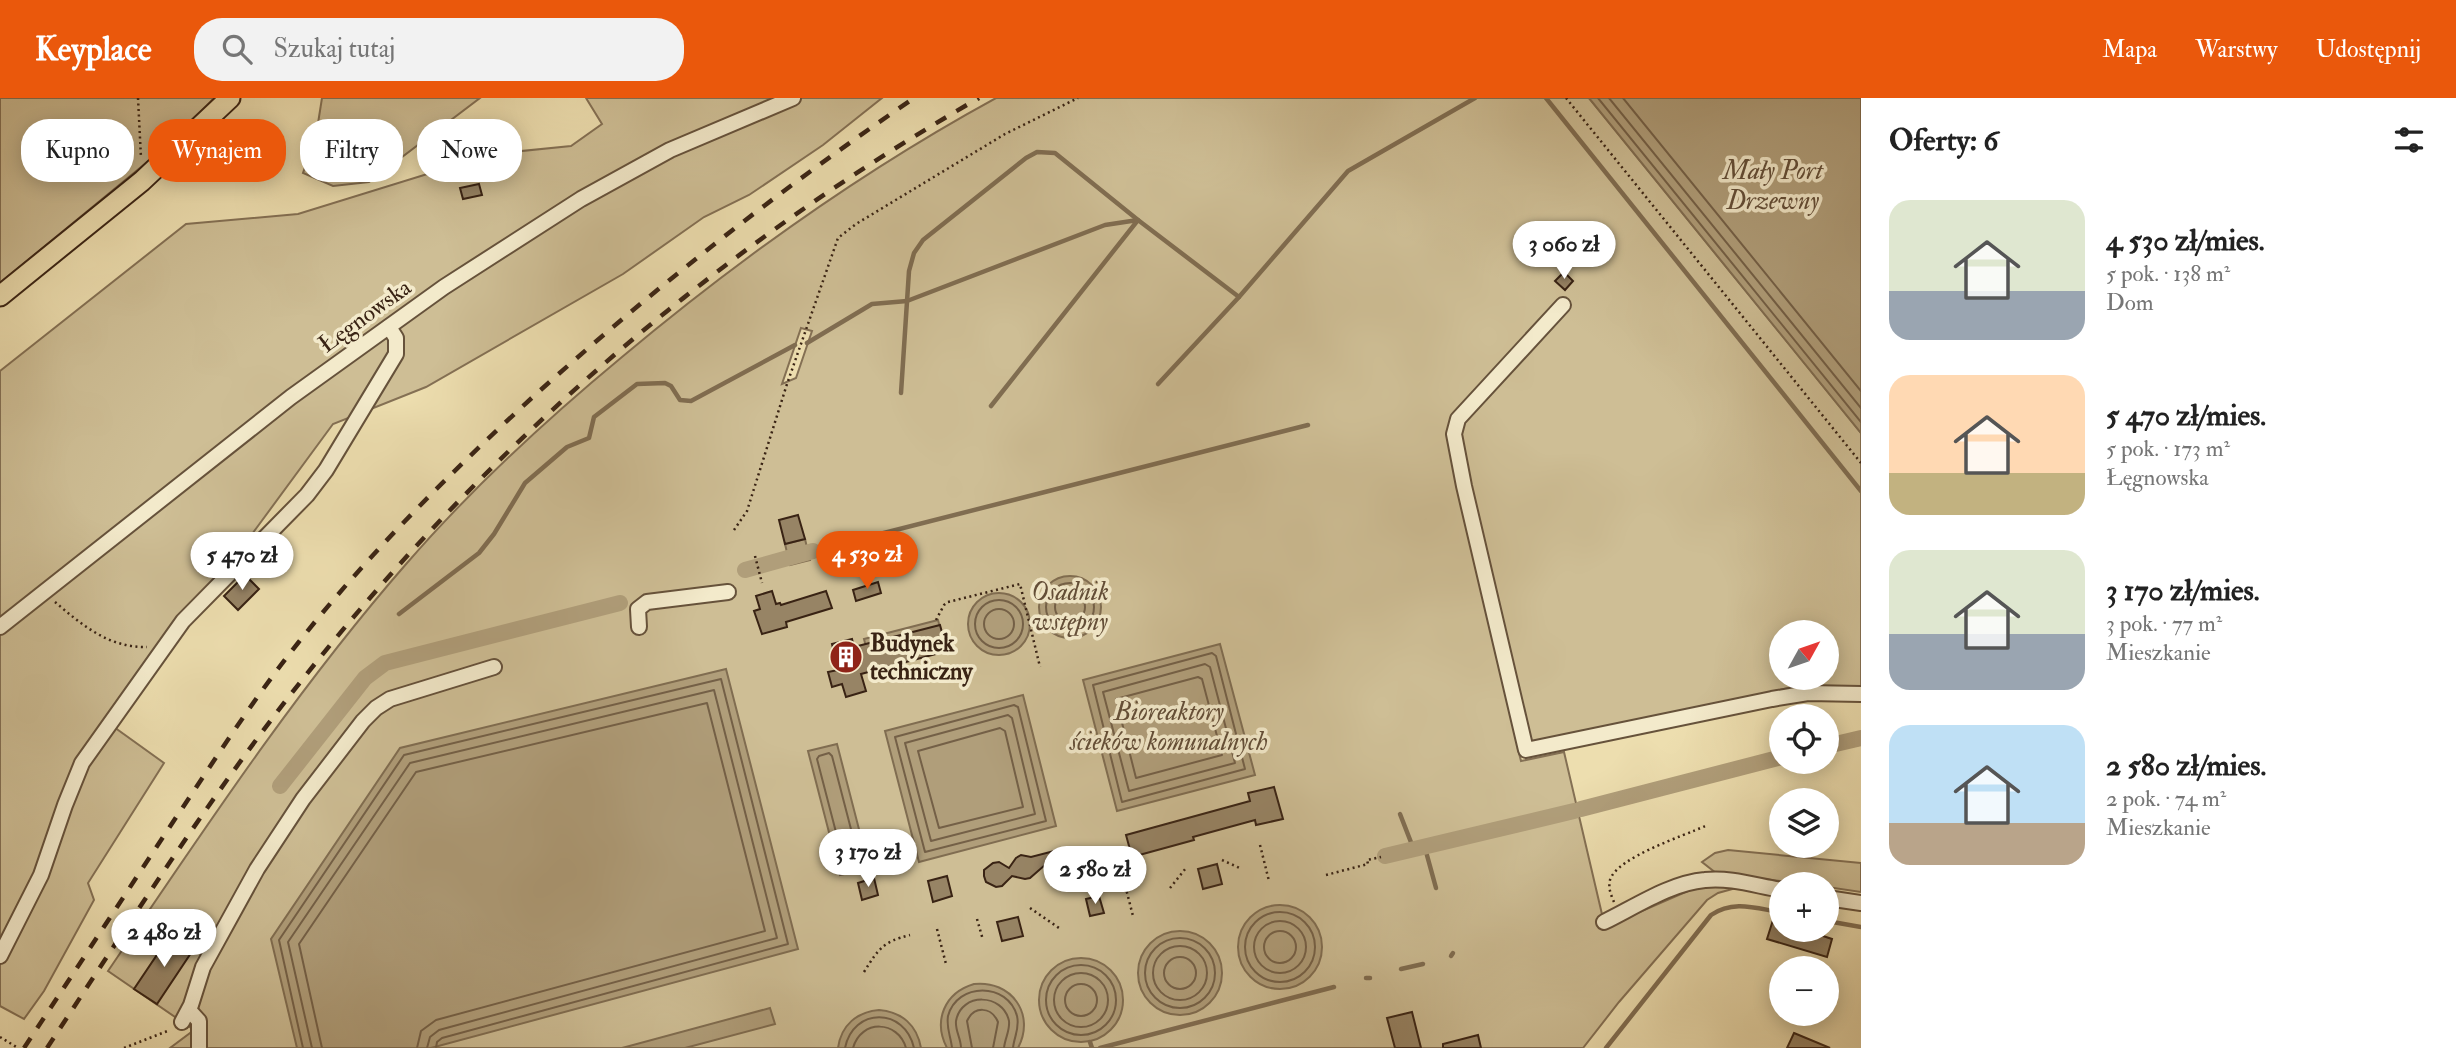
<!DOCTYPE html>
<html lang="pl">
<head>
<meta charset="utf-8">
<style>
	body { margin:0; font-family:"IM FELL Double Pica",serif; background:#f2f2f2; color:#222; height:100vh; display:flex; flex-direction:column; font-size:26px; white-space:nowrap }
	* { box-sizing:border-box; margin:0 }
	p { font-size:23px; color:#767676 }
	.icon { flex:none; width:38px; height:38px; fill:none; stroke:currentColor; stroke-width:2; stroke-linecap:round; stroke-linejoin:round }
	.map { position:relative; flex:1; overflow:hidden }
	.panel { display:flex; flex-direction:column; background:#fff; width:595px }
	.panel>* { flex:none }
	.hud { position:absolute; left:21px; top:21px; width:665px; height:63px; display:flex; gap:14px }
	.needle { width:46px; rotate:50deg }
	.fabs { position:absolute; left:1769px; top:522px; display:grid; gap:14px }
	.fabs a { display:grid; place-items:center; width:70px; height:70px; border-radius:50%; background:#fff; box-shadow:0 4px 18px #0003; font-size:35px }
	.price { position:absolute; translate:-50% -60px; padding:0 16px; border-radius:24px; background:#fff; color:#222; font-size:23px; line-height:46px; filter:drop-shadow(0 2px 4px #0008) }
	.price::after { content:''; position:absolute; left:50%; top:42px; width:21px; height:16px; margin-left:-10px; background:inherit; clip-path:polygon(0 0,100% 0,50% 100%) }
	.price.selected { background:#ea580c; color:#fff }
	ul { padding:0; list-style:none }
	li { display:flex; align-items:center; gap:21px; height:175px; padding:0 28px }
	li span { display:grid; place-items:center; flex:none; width:196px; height:140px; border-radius:21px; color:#555 }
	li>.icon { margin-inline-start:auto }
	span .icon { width:84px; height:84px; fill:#fffc; stroke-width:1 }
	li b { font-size:30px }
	h2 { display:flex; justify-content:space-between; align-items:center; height:84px; padding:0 28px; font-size:30px }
	.tag { padding:0 24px; border-radius:28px; background:#fff; box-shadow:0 4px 18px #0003; font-size:24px; line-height:63px }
	.tag.selected { background:#ea580c; color:#fff }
	header { display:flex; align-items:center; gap:42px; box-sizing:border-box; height:98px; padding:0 35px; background:#ea580c; color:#fff }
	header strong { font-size:33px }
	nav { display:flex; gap:38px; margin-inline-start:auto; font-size:24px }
	.search { width:490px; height:63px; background:#f2f2f2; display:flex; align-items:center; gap:18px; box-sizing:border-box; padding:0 24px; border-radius:28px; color:#767676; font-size:26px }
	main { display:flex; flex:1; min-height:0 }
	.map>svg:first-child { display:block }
</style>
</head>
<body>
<header>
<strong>Keyplace</strong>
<div class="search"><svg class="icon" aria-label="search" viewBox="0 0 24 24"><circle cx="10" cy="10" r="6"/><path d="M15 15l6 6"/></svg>Szukaj tutaj</div>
<nav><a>Mapa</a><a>Warstwy</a><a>Udostępnij</a></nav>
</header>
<main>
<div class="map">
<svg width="1861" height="950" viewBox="0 0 1861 950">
	<rect width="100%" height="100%" fill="#eddeaf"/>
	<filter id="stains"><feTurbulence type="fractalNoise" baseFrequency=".00286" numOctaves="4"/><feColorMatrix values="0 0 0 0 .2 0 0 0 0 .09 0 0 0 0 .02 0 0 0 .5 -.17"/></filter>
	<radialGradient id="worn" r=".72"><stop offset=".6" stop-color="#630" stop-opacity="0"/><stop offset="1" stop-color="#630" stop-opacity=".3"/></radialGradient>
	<g fill="#cebe95" stroke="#847054" stroke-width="2" fill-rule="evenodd">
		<polygon points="0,0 214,0 180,37 0,185"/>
		<polygon points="322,0 480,0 369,84 333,88 303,75 316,38"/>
		<polygon points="586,0 882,0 823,47 749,97 704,119 623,176 426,289 333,326 230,466 178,519 107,624 164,665 88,785 94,802 44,893 24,921 0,908 0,273 186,126 298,116 492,56 571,48 602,26"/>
		<path d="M996 0H1589L1861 335V589L1847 590 1803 587 1779 592 1518 651 1521 663 1564 654 1605 829 1697 789 1709 788 1736 790 1718 795 1707 802 1619 904 1583 950H170L194 932 108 873C203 733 296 592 407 465 472 390 546 322 622 259 739 161 862 73 996 0ZM801 230 812 233 796 280 782 286ZM1782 534H1827V579H1782Z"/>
		<polygon points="1728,752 1861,765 1861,794 1827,789 1827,786 1803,786 1716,775 1702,764 1715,755"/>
	</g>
	<g fill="#b09e7a" stroke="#806d51" stroke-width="2">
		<polygon points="1589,0 1861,0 1861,335"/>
		<polygon points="805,441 810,462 790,467 785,446"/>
		<circle cx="1070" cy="509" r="31"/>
		<circle cx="999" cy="526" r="31"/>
		<polygon points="938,522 945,549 871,568 864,541"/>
		<polygon points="1220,546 1255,677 1117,713 1083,582"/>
		<polygon points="726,571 798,851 431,950 297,950 271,841 400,650"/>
		<polygon points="1023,597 1056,728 919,764 885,633"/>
		<polygon points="837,646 869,770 840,777 808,653"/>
		<circle cx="1280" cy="849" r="42"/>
		<circle cx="1180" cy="875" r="42"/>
		<circle cx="1081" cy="902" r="42"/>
		<path d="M974 886C1011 882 1036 916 1018 950H947C933 923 944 895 974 886Z"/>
		<polygon points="770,910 775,926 685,950 622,950"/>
		<path d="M879 912C902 914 917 927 921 950H838C841 927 857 914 879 912Z"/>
	</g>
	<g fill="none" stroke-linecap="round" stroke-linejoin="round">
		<g stroke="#746047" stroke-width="2">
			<polyline points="1598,0 1861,324"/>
			<polyline points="1609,0 1861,310"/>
			<polyline points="1623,0 1861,293"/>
			<circle cx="1070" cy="509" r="24"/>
			<circle cx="1070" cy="509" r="15"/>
			<circle cx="999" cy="526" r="24"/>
			<circle cx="999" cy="526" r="15"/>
			<polygon points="1212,555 1216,558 1245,671 1122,704 1093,587"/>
			<polygon points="1205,566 1210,569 1235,665 1129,693 1103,594"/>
			<polygon points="1198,579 1202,581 1222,657 1136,680 1116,601"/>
			<polygon points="1014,607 1018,609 1046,723 925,754 895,639"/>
			<polygon points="1008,617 1012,620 1035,716 931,743 905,645"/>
			<polygon points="1000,630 1005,633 1023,709 939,730 918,653"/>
			<polygon points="829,655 832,658 859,762 858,765 848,768 844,765 817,661 819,658"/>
			<circle cx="1280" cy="849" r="35"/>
			<circle cx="1280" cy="849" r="26"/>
			<circle cx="1280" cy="849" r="16"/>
			<circle cx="1180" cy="875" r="35"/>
			<circle cx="1180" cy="875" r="27"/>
			<circle cx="1180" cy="875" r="16"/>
			<circle cx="1081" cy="902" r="35"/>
			<circle cx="1081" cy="902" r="27"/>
			<circle cx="1081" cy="902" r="16"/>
			<polyline points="303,950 279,842 404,657 721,581 788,846 442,940 437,944 436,950"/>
			<polyline points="312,950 288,844 410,665 714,592 777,840 439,932 430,939 427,950"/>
			<polyline points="322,950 299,846 416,674 707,605 765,833 436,922 421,933 417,950"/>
			<path d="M845 950C853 909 905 909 914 950"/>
			<path d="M853 950C861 921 898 922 906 950"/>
			<path d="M952 950C951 939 946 930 948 918 957 884 1008 884 1017 918 1020 930 1014 939 1013 950"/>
			<path d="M961 950C961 940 955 933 956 923 961 894 1003 895 1009 923 1010 933 1005 940 1004 950"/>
			<path d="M972 950 967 923C974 908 991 908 998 924L993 950"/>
		</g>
		<g stroke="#806d51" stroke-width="4.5">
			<polyline points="1546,0 1861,393"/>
			<polyline points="807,245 872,206 907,203 1105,127 1138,122 1239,199 1348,73 1475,0"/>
			<polyline points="1158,286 1239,199"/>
			<polyline points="901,295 909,173 914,155 923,142 1026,60 1037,54 1055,55 1138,122 991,308"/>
			<polyline points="813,453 1308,327"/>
			<polyline points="399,516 479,455 494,436 525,385 567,349 589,340 594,319 637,286 665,285 671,288 680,302 691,303 795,247"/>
			<polyline points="1400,716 1414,752"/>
			<polyline points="1425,750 1436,790"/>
			<polyline points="1827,823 1861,829"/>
			<polyline points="1451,858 1453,855"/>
			<polyline points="1401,871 1423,866"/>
			<polyline points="1366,880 1370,880"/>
			<polyline points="1090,944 1092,950"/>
			<polyline points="1100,950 1334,889"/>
			<path d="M1606 950 1711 817C1733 802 1755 810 1779 814"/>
		</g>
		<g stroke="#b09e7a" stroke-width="16">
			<polyline points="745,472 813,453"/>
			<polyline points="1827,648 1861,640"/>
			<polyline points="280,688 365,580 385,565 620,505"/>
			<polyline points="1581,711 1782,659"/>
			<polyline points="1385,758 1574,713"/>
		</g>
	</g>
	<g fill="#978465" stroke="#392314" stroke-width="2">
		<polygon points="479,86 482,97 463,101 460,90"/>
		<polygon points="1564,174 1573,183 1565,192 1555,183"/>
		<polygon points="798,417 805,441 785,446 779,422"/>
		<polygon points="245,477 259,491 238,512 224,498"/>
		<polygon points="878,484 881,495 856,503 853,492"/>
		<polygon points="772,493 776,506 780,505 781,507 826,493 832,510 786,524 787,529 762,536 754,513 760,511 756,498"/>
		<polygon points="940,527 947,553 861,576 866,593 846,599 842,586 832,589 828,574 838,572 832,546 852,541 854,549"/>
		<polygon points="1274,689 1283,721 1256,727 1255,722 1193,739 1194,742 1132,759 1126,737 1250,703 1248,695"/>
		<polygon points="1062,751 1067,770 1048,775 1046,766 1030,780 1025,781 1012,778 1002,788 996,789 986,784 984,778 984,772 993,765 999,764 1009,770 1016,760 1021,757 1031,759"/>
		<polygon points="1217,766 1222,786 1203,791 1198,771"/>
		<polygon points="947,778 952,798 933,804 928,783"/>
		<polygon points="874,780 878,797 862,802 858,785"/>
		<polygon points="1099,798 1104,815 1090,818 1086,801"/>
		<polygon points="1779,803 1782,804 1782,831 1802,831 1832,841 1827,859 1767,841"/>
		<polygon points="1018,819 1023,838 1002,843 997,824"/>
		<polygon points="171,836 193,852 157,906 134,891"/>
		<polygon points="1412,914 1421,950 1395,950 1387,920"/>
		<polygon points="1794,935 1830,950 1787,950"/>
		<polygon points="1478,937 1481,950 1443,950 1443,946"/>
	</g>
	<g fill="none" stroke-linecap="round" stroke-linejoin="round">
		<defs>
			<g id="minor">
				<polyline points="1563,207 1458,321 1454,336 1464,388 1526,652 1772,601 1808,595 1861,596"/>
				<polyline points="0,529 291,299 444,189 581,101 670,52 793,0"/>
				<polyline points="639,529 638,511 647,504 728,494"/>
				<polyline points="1827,800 1861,805"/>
				<path d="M1604 824C1635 809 1670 785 1705 782 1730 779 1757 788 1782 792"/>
				<polyline points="0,858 41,777 65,707 82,665 183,523 307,397 326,372 396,256 396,240 389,229"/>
				<polyline points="189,912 199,923 199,950"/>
				<polyline points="182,924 191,907 203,869 257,771 303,701 363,623 376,610 390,601 494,569"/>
			</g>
			<polyline id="major" points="0,198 142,83 230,0"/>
		</defs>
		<use href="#minor" stroke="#66523b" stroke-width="18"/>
		<use href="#major" stroke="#392314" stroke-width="23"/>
		<g stroke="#392314" stroke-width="2.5" stroke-dasharray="2 3.5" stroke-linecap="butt">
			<polyline points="138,0 141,60"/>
			<polyline points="1566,0 1861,365"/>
			<polyline points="734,432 747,413 787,286 838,140 856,126 1005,36 1078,0"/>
			<polyline points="755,458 762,485"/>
			<path d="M55 504C82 527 109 550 147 549"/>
			<polyline points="936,522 944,507 948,504 1020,486 1040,569"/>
			<polyline points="1260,747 1269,783"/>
			<polyline points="1222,762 1242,771"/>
			<polyline points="1326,777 1368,766 1367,762 1381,759"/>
			<polyline points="1124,783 1133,818"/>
			<polyline points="1170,790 1186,770"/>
			<polyline points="1091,791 1093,799"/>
			<path d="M1614 804C1611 797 1608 790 1610 782 1617 759 1684 738 1705 728"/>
			<polyline points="1030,810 1059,830"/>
			<polyline points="977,821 983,842"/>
			<polyline points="937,831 946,866"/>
			<path d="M864 874C879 850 883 844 910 837"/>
			<polyline points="0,939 18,950"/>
			<polyline points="124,950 170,932"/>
		</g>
		<use href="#minor" stroke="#f3eacb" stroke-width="14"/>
		<use href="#major" stroke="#eddeaf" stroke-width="19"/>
		<g stroke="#392314" stroke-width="4.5" stroke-dasharray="12 12" stroke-linecap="butt">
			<path d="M24 950C75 873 126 795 177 718 216 660 254 600 298 545 369 455 451 374 535 297 655 189 781 91 914 0"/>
			<path d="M47 950C134 818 219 684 318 562 502 334 726 145 979 0"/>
		</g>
	</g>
	<defs>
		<symbol id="building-disc" viewBox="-11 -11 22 22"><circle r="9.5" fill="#8f2418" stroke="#f3eacb"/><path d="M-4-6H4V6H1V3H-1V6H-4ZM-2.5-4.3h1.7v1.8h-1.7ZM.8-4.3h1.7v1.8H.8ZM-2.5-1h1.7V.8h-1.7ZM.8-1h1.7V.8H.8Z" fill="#fff"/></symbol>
	</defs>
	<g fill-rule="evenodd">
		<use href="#building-disc" x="827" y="540" width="38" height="38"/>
	</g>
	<g text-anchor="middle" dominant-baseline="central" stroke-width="7" stroke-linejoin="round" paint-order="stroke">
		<g font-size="24" fill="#392314" stroke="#f3eacb">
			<text transform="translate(365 218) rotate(-36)">Łęgnowska</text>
		</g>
		<g font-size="24" font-weight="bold" fill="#392314" stroke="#f3eacb" text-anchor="start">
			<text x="870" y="545">Budynek<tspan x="870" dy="28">techniczny</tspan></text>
		</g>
		<g font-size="26" font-style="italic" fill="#634e38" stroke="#f3eacb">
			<text x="1773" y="73">Mały Port<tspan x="1773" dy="30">Drzewny</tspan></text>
			<text x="1070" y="494">Osadnik<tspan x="1070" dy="30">wstępny</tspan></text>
			<text x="1169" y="614">Bioreaktory<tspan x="1169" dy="30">ścieków komunalnych</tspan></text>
		</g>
	</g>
	<rect width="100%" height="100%" filter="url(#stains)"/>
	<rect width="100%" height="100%" fill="url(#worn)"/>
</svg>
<div class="fabs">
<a><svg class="needle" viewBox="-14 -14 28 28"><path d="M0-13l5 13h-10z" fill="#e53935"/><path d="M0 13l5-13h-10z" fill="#767676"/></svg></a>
<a><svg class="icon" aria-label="locate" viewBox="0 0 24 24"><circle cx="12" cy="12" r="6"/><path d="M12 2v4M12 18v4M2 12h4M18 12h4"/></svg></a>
<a><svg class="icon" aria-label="layers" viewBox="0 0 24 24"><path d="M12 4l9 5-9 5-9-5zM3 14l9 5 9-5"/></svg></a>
<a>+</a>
<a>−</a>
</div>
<b class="price" style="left:1564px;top:183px">3 060 zł</b>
<b class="price selected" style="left:867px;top:493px">4 530 zł</b>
<b class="price" style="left:242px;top:494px">5 470 zł</b>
<b class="price" style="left:868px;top:791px">3 170 zł</b>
<b class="price" style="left:1095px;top:808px">2 580 zł</b>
<b class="price" style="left:164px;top:871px">2 480 zł</b>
<div class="hud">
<a class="tag">Kupno</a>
<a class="tag selected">Wynajem</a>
<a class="tag">Filtry</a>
<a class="tag">Nowe</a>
</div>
</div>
<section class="panel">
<h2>Oferty: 6<svg class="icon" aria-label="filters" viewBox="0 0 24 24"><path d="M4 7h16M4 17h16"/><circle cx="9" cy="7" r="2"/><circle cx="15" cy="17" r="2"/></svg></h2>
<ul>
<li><span style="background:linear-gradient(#dfe7d0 65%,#9aa5b1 0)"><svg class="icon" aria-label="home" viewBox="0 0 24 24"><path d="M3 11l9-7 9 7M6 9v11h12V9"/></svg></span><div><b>4 530 zł/mies.</b><p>5 pok. · 138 m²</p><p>Dom</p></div></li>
<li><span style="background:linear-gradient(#ffd9b3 70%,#c2b280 0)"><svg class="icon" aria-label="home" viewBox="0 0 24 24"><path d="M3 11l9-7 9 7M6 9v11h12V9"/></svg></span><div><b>5 470 zł/mies.</b><p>5 pok. · 173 m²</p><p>Łęgnowska</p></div></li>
<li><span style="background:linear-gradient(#dfe7d0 60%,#9aa5b1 0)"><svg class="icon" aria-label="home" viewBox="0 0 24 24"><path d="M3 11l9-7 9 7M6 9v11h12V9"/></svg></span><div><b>3 170 zł/mies.</b><p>3 pok. · 77 m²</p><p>Mieszkanie</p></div></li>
<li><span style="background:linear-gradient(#bfe0f5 70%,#b9a48a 0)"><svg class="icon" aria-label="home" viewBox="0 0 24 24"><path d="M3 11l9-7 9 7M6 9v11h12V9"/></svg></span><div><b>2 580 zł/mies.</b><p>2 pok. · 74 m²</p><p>Mieszkanie</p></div></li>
</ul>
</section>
</main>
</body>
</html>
